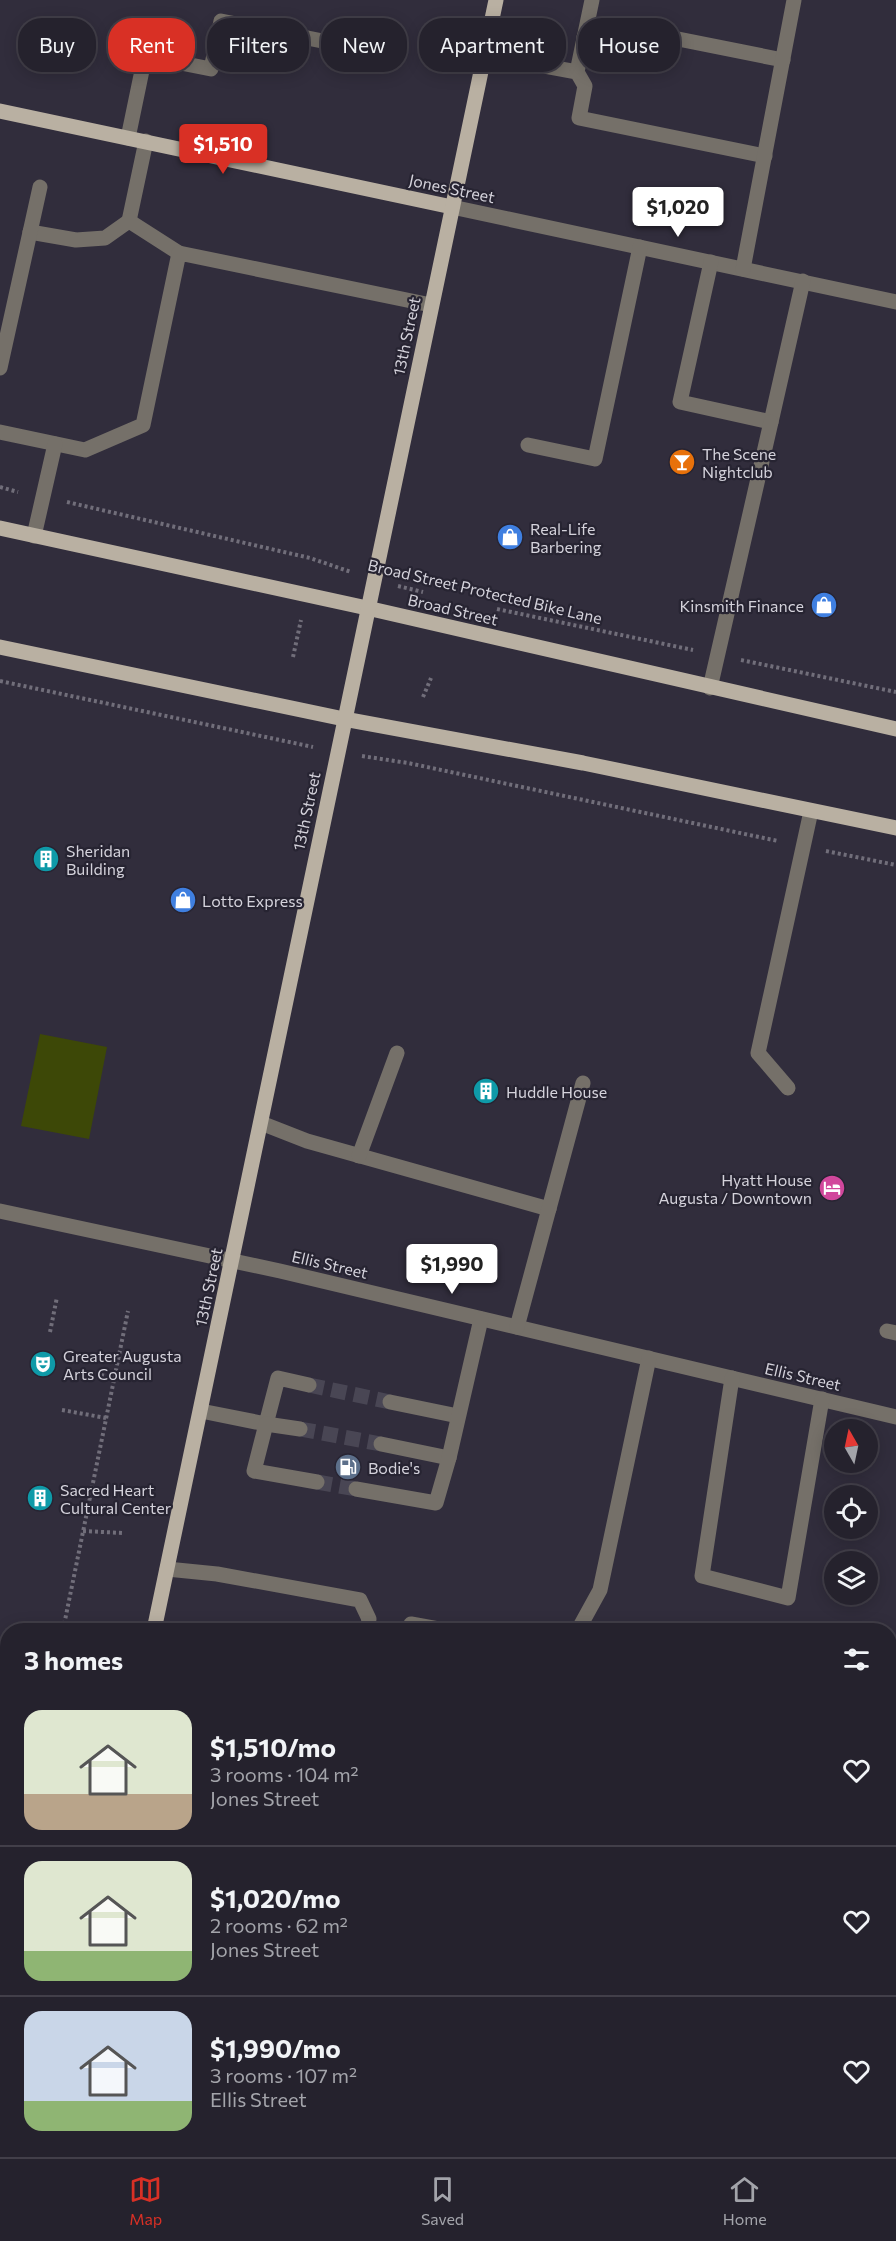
<!DOCTYPE html>
<html lang="en">
<head>
<meta charset="utf-8">
<style>
	body { margin:0; font-family:Commissioner,sans-serif; background:#2d2a35; color:#f1f3f6; height:100vh; display:flex; flex-direction:column; font-size:22px; white-space:nowrap }
	* { box-sizing:border-box; margin:0 }
	p { font-size:20px; color:#a3a4aa }
	.icon { flex:none; width:33px; height:33px; fill:none; stroke:currentColor; stroke-width:2; stroke-linecap:round; stroke-linejoin:round }
	.map { position:relative; flex:1; overflow:hidden }
	.details { position:absolute; left:0px; top:1623px; width:897px; height:534px; display:flex; flex-direction:column; background:#25222d; border-radius:24px 24px 0 0; box-shadow:0 3px 15px #0003,0 0 0 2px #423f49 }
	.details>* { flex:none }
	.guide { position:absolute; left:18px; top:18px; width:861px; height:54px; display:flex; gap:12px }
	.needle { width:39px; rotate:351deg }
	.controls { position:absolute; left:824px; top:1419px; display:grid; gap:12px }
	.controls a { display:grid; place-items:center; width:54px; height:54px; border-radius:50%; background:#25222d; box-shadow:0 3px 15px #0003,0 0 0 2px #423f49; font-size:30px }
	.price { position:absolute; translate:-50% -51px; padding:0 14px; border-radius:6px; background:#fff; color:#222; font-size:20px; line-height:39px; filter:drop-shadow(0 2px 3px #0008) }
	.price::after { content:''; position:absolute; left:50%; top:36px; width:18px; height:14px; margin-left:-9px; background:inherit; clip-path:polygon(0 0,100% 0,50% 100%) }
	.price.active { background:#d93025; color:#fff }
	ul { padding:0; list-style:none }
	li { display:flex; align-items:center; gap:18px; height:150px; padding:0 24px }
	li+li { border-top:2px solid #423f49 }
	li span { display:grid; place-items:center; flex:none; width:168px; height:120px; border-radius:18px; color:#555 }
	li>.icon { margin-inline-start:auto }
	span .icon { width:72px; height:72px; fill:#fffc; stroke-width:1 }
	li b { font-size:26px }
	h2 { display:flex; justify-content:space-between; align-items:center; height:72px; padding:0 24px; font-size:26px }
	.pill { padding:0 21px; border-radius:24px; background:#25222d; box-shadow:0 3px 15px #0003,0 0 0 2px #423f49; font-size:21px; line-height:54px }
	.pill.active { background:#d93025; color:#fff }
	.dock { display:flex; justify-content:space-around; align-items:center; height:84px; border-top:2px solid #423f49; background:#25222d; font-size:16px; color:#a3a4aa }
	.dock a { display:grid; justify-items:center; gap:3px }
	.dock .active { color:#d93025 }
	.map>svg:first-child { display:block }
</style>
</head>
<body>
<div class="map">
<svg width="896" height="2157" viewBox="0 0 896 2157">
	<rect width="100%" height="100%" fill="#312d3c"/>
	<polygon fill="#3d4807" points="40,1034 107,1047 89,1139 21,1126"/>
	<g fill="none" stroke-linecap="round" stroke-linejoin="round">
		<g stroke="#494654" stroke-width="15" stroke-dasharray="15 8" stroke-linecap="butt">
			<polyline points="309,1385 390,1402"/>
			<polyline points="300,1429 381,1444"/>
			<polyline points="317,1482 356,1489"/>
		</g>
		<g stroke="#716e7a" stroke-width="4" stroke-dasharray="3 3" stroke-linecap="butt">
			<polyline points="0,487 18,492"/>
			<polyline points="67,502 310,558 351,572"/>
			<polyline points="398,586 423,592"/>
			<polyline points="497,609 693,650"/>
			<polyline points="293,657 301,620"/>
			<polyline points="741,660 896,692"/>
			<polyline points="0,681 313,747"/>
			<polyline points="423,697 431,678"/>
			<polyline points="362,756 408,763 778,841"/>
			<polyline points="826,851 896,865"/>
			<polyline points="50,1332 57,1297"/>
			<polyline points="101,1375 114,1378"/>
			<polyline points="62,1410 106,1418"/>
			<polyline points="83,1531 123,1533"/>
			<polyline points="63,1630 128,1311"/>
			<polyline points="0,1668 8,1669"/>
		</g>
		<g stroke="#757069" stroke-width="15">
			<polyline points="584,37 613,26 783,60"/>
			<polyline points="484,55 577,72 585,86 579,118 765,156"/>
			<polyline points="577,72 592,0"/>
			<polyline points="128,138 145,56 211,69 221,21 358,48"/>
			<polyline points="452,207 896,302"/>
			<polyline points="129,221 146,141"/>
			<polyline points="30,232 76,240 105,238 129,221 179,253"/>
			<polyline points="711,262 680,402 771,422 803,281"/>
			<polyline points="743,269 794,0"/>
			<polyline points="0,368 40,187"/>
			<polyline points="0,432 85,450 143,425 179,253 431,305"/>
			<polyline points="528,445 595,459 640,247"/>
			<polyline points="34,536 55,444"/>
			<polyline points="710,688 771,422"/>
			<polyline points="788,1088 758,1053 811,811"/>
			<polyline points="261,1123 307,1141 549,1209"/>
			<polyline points="359,1156 397,1053"/>
			<polyline points="0,1211 280,1271 896,1417"/>
			<polyline points="517,1327 583,1083"/>
			<polyline points="887,1331 896,1333"/>
			<polyline points="732,1378 702,1576 788,1598 822,1399"/>
			<polyline points="390,1402 458,1416"/>
			<polyline points="201,1411 266,1424 278,1378 309,1385"/>
			<polyline points="300,1429 266,1424 254,1471 317,1482"/>
			<polyline points="381,1444 449,1458"/>
			<polyline points="356,1489 436,1503 449,1458 481,1319"/>
			<polyline points="167,1569 217,1574 360,1600 369,1619 367,1630"/>
			<polyline points="411,1624 444,1630"/>
			<polyline points="578,1630 600,1590 649,1358"/>
		</g>
		<g stroke="#b9b0a2" stroke-width="15">
			<polyline points="0,111 452,207"/>
			<polyline points="0,528 367,608 896,729"/>
			<polyline points="0,647 344,719 583,763 896,828"/>
			<polyline points="154,1630 496,0"/>
			<polyline points="0,1744 8,1746"/>
			<polyline points="890,1943 896,1944"/>
			<polyline points="45,2157 46,2150"/>
		</g>
		<g stroke="#d4c9b8" stroke-width="18">
			<polyline points="0,1999 8,1998"/>
			<polyline points="890,2010 896,2010"/>
			<polyline points="0,2060 8,2059"/>
			<polyline points="890,2090 896,2091"/>
		</g>
	</g>
	<defs>
		<symbol id="bar-disc" viewBox="-11 -11 22 22"><circle r="9.5" fill="#e8710a" stroke="#272432"/><path d="M-6-5H6L.8 .8V4.5H3.5V6h-7V4.5H-.8V.8Z" fill="#fff"/></symbol>
		<symbol id="shop-disc" viewBox="-11 -11 22 22"><circle r="9.5" fill="#3f7fe0" stroke="#272432"/><path d="M-5-2.5h2.3a2.7 3.5 0 0 1 5.4 0H5L5.5 6h-11ZM-1.5-2.5h3a1.5 2.3 0 0 0-3 0Z" fill="#fff"/></symbol>
		<symbol id="building-disc" viewBox="-11 -11 22 22"><circle r="9.5" fill="#0f9aa8" stroke="#272432"/><path d="M-4-6H4V6H1V3H-1V6H-4ZM-2.5-4.3h1.7v1.8h-1.7ZM.8-4.3h1.7v1.8H.8ZM-2.5-1h1.7V.8h-1.7ZM.8-1h1.7V.8H.8Z" fill="#fff"/></symbol>
		<symbol id="hotel-disc" viewBox="-11 -11 22 22"><circle r="9.5" fill="#d1479c" stroke="#272432"/><path d="M-6-4.5h1.5V1H6V5H4.5V3h-9V5H-6ZM-4 0a1.8 1.8 0 1 1 3.6 0ZM.5 0V-2.5h3Q6-2.5 6 0Z" fill="#fff"/></symbol>
		<symbol id="theatre-disc" viewBox="-11 -11 22 22"><circle r="9.5" fill="#0f9aa8" stroke="#272432"/><path d="M-5-5.5Q0-4 5-5.5V0Q5 5 0 6Q-5 5-5 0ZM-3.3-2.5H-1v1.5H-3.3ZM1-2.5H3.3v1.5H1ZM-2.8 1Q0 5.5 2.8 1Z" fill="#fff"/></symbol>
		<symbol id="fuel-disc" viewBox="-11 -11 22 22"><circle r="9.5" fill="#5c6f8a" stroke="#272432"/><path d="M-5.5-6h7V0h2V4h1.3V-2.5L3-4.5l.8-.8L6-3V5H2.5V1h-1V6h-7ZM-4.2-4.7v3.2H.2V-4.7Z" fill="#fff"/></symbol>
	</defs>
	<g fill-rule="evenodd">
		<use href="#bar-disc" x="667" y="447" width="30" height="30"/>
		<use href="#shop-disc" x="495" y="522" width="30" height="30"/>
		<use href="#shop-disc" x="809" y="590" width="30" height="30"/>
		<use href="#building-disc" x="31" y="844" width="30" height="30"/>
		<use href="#shop-disc" x="168" y="885" width="30" height="30"/>
		<use href="#building-disc" x="471" y="1076" width="30" height="30"/>
		<use href="#hotel-disc" x="817" y="1173" width="30" height="30"/>
		<use href="#theatre-disc" x="28" y="1349" width="30" height="30"/>
		<use href="#fuel-disc" x="333" y="1452" width="30" height="30"/>
		<use href="#building-disc" x="25" y="1483" width="30" height="30"/>
	</g>
	<g text-anchor="middle" dominant-baseline="central" stroke-width="4.5" stroke-linejoin="round" paint-order="stroke">
		<g font-size="16" fill="#d4d2db" stroke="#272432">
			<text transform="translate(452 188) rotate(12)">Jones Street</text>
			<text transform="translate(406 336) rotate(-78)">13th Street</text>
			<text transform="translate(485 591) rotate(13)">Broad Street Protected Bike Lane</text>
			<text transform="translate(453 609) rotate(13)">Broad Street</text>
			<text transform="translate(306 811) rotate(-78)">13th Street</text>
			<text transform="translate(330 1264) rotate(13)">Ellis Street</text>
			<text transform="translate(208 1287) rotate(-78)">13th Street</text>
			<text transform="translate(803 1376) rotate(13)">Ellis Street</text>
		</g>
		<g font-size="16" fill="#d4d2db" stroke="#272432" text-anchor="start">
			<text x="702" y="453">The Scene<tspan x="702" dy="18">Nightclub</tspan></text>
			<text x="530" y="528">Real-Life<tspan x="530" dy="18">Barbering</tspan></text>
			<text x="804" y="605" text-anchor="end">Kinsmith Finance</text>
			<text x="66" y="850">Sheridan<tspan x="66" dy="18">Building</tspan></text>
			<text x="202" y="900">Lotto Express</text>
			<text x="506" y="1091">Huddle House</text>
			<text x="812" y="1179" text-anchor="end">Hyatt House<tspan x="812" dy="18">Augusta / Downtown</tspan></text>
			<text x="63" y="1355">Greater Augusta<tspan x="63" dy="18">Arts Council</tspan></text>
			<text x="368" y="1467">Bodie's</text>
			<text x="60" y="1489">Sacred Heart<tspan x="60" dy="18">Cultural Center</tspan></text>
		</g>
	</g>
</svg>
<div class="controls">
<a><svg class="needle" viewBox="-14 -14 28 28"><path d="M0-13l5 13h-10z" fill="#e53935"/><path d="M0 13l5-13h-10z" fill="#a3a4aa"/></svg></a>
<a><svg class="icon" aria-label="locate" viewBox="0 0 24 24"><circle cx="12" cy="12" r="6"/><path d="M12 2v4M12 18v4M2 12h4M18 12h4"/></svg></a>
<a><svg class="icon" aria-label="layers" viewBox="0 0 24 24"><path d="M12 4l9 5-9 5-9-5zM3 14l9 5 9-5"/></svg></a>
</div>
<b class="price active" style="left:223px;top:175px">$1,510</b>
<b class="price" style="left:678px;top:238px">$1,020</b>
<b class="price" style="left:452px;top:1295px">$1,990</b>
<div class="guide">
<a class="pill">Buy</a>
<a class="pill active">Rent</a>
<a class="pill">Filters</a>
<a class="pill">New</a>
<a class="pill">Apartment</a>
<a class="pill">House</a>
</div>
<section class="details">
<h2>3 homes<svg class="icon" aria-label="filters" viewBox="0 0 24 24"><path d="M4 7h16M4 17h16"/><circle cx="9" cy="7" r="2"/><circle cx="15" cy="17" r="2"/></svg></h2>
<ul>
<li><span style="background:linear-gradient(#dfe7d0 70%,#b9a48a 0)"><svg class="icon" aria-label="home" viewBox="0 0 24 24"><path d="M3 11l9-7 9 7M6 9v11h12V9"/></svg></span><div><b>$1,510/mo</b><p>3 rooms · 104 m²</p><p>Jones Street</p></div><svg class="icon" aria-label="heart" viewBox="0 0 24 24"><path d="M12 20l-8-8c-3-5 5-10 8-4 3-6 11-1 8 4z"/></svg></li>
<li><span style="background:linear-gradient(#dfe7d0 75%,#8fb573 0)"><svg class="icon" aria-label="home" viewBox="0 0 24 24"><path d="M3 11l9-7 9 7M6 9v11h12V9"/></svg></span><div><b>$1,020/mo</b><p>2 rooms · 62 m²</p><p>Jones Street</p></div><svg class="icon" aria-label="heart" viewBox="0 0 24 24"><path d="M12 20l-8-8c-3-5 5-10 8-4 3-6 11-1 8 4z"/></svg></li>
<li><span style="background:linear-gradient(#c9d6e8 75%,#8fb573 0)"><svg class="icon" aria-label="home" viewBox="0 0 24 24"><path d="M3 11l9-7 9 7M6 9v11h12V9"/></svg></span><div><b>$1,990/mo</b><p>3 rooms · 107 m²</p><p>Ellis Street</p></div><svg class="icon" aria-label="heart" viewBox="0 0 24 24"><path d="M12 20l-8-8c-3-5 5-10 8-4 3-6 11-1 8 4z"/></svg></li>
</ul>
</section>
</div>
<nav class="dock">
<a class="active"><svg class="icon" aria-label="map" viewBox="0 0 24 24"><path d="M3 6l6-2 6 2 6-2v14l-6 2-6-2-6 2zM9 4v14M15 6v14"/></svg>Map</a>
<a><svg class="icon" aria-label="saved" viewBox="0 0 24 24"><path d="M7 4h10v16l-5-4-5 4z"/></svg>Saved</a>
<a><svg class="icon" aria-label="home" viewBox="0 0 24 24"><path d="M3 11l9-7 9 7M6 9v11h12V9"/></svg>Home</a>
</nav>
</body>
</html>
